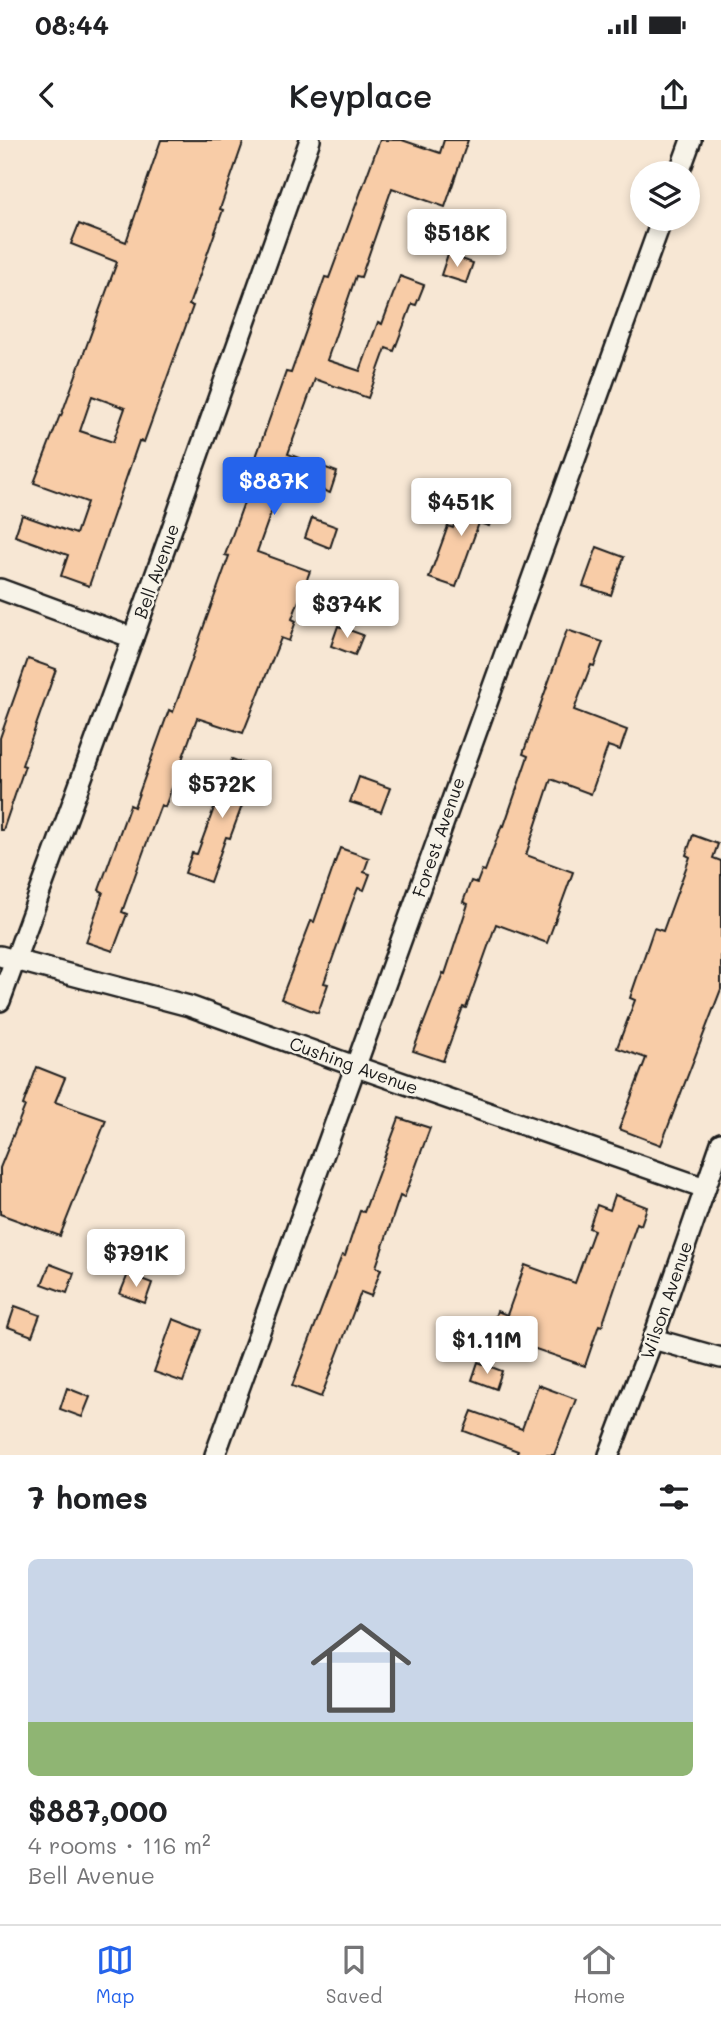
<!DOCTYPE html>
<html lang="en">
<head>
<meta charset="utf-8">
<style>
	body { margin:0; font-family:Mali,sans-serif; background:#f2f2f2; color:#202124; height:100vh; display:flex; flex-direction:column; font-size:26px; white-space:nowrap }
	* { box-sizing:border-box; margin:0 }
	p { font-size:23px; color:#757577 }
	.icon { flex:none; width:38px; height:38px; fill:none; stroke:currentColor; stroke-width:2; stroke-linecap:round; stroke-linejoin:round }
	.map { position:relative; height:1315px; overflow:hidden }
	.details { display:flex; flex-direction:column; background:#fff; flex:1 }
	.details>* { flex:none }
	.fabs { position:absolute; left:630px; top:21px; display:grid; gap:14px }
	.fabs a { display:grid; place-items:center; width:70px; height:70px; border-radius:50%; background:#fff; box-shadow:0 4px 10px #0003; font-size:35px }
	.price { position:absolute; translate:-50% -60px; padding:0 16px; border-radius:7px; background:#fff; color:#222; font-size:23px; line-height:46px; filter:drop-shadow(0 2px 4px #0008) }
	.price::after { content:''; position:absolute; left:50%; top:42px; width:21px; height:16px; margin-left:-10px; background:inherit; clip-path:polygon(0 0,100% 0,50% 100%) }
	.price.selected { background:#2563eb; color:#fff }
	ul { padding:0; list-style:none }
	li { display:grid; align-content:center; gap:14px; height:371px; padding:0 28px }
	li+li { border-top:2px solid #e0e0e0 }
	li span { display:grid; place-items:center; height:217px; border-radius:10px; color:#555 }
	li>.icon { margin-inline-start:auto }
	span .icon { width:126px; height:126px; fill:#fffc; stroke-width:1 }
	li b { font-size:30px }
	h2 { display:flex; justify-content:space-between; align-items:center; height:84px; padding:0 28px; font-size:30px }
	.status { display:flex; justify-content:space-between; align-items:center; height:49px; padding:0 35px; background:#fff; direction:ltr }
	.status svg { height:19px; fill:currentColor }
	header { display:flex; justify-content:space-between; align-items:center; height:91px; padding:0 28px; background:#fff; font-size:32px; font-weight:600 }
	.dock { display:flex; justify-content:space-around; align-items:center; height:98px; border-top:2px solid #e0e0e0; background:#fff; font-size:19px; color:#757577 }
	.dock a { display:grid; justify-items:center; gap:4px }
	.dock .selected { color:#2563eb }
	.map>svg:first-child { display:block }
</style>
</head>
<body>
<div class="status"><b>08:44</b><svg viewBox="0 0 49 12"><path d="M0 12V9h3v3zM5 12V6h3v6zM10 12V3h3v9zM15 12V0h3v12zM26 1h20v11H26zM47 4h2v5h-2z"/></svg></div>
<header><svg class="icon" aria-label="back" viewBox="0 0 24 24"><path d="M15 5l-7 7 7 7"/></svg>Keyplace<svg class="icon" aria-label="share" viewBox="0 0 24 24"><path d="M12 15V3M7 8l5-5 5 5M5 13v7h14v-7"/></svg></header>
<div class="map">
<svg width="721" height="1315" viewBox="0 0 721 1315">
	<rect width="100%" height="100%" fill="#f7e7d4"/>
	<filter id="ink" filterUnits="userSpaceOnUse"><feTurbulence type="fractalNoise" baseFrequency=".0143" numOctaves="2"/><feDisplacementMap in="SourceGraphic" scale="14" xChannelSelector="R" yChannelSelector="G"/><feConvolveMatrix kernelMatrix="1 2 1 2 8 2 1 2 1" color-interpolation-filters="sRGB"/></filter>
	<g filter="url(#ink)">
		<g fill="#f8cca7" stroke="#1c1c1c" stroke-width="2" fill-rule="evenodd">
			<path d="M161 0H244L220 69 223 70 189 165 193 166 144 302 139 301 89 446 61 436 68 415 15 396 22 375 76 394 87 362 34 343 60 275 61 276 117 122 71 104 79 84 126 102ZM92 256 125 268 113 302 80 291Z"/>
			<polygon points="380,0 402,0 440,13 444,0 468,0 445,67 392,48 361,137 356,136 327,220 360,231 378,182 382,184 400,136 424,145 416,165 412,164 394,211 386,208 368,258 315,239 288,314 337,332 330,353 284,336 257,412 310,431 292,479 296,481 289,501 281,498 243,593 197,578 165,667 161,665 143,713 122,772 127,774 113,811 86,802 103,752 99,750 130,665 134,667 169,570 173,572 229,416 225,415 260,318 256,317 286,232 291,233 325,137 329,138"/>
			<polygon points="448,114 473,123 466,143 441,135"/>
			<polygon points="466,351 497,362 489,386 479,383 456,447 429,438 448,386 453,388"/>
			<polygon points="312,378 337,387 330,408 305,398"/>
			<polygon points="597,407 624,417 611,455 583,446"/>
			<polygon points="338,486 363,495 355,515 331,506"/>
			<polygon points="567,490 603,502 594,526 591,525 574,570 627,590 620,610 608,606 591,654 551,639 526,715 573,732 547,803 496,784 466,868 463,867 443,921 413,911 443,833 445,834 468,764 463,762 471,741 477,743 482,730 485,731 502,685 504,686 528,616 523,614"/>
			<polygon points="28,519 56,529 22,625 25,626 3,690 0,690 0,598"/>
			<polygon points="232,619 256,628 230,698 226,697 210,742 185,733 192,713 197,714"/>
			<polygon points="359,637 390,648 381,672 350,662"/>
			<polygon points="693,695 718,704 713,718 721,721 721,849 661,1005 619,989 646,918 617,908 635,860 630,858 654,788 663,791 690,717 686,715"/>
			<polygon points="340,708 369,718 364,732 370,734 364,750 358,748 352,763 324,843 328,844 318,873 281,859 311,781 314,782"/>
			<polygon points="37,927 65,938 55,962 106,980 60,1096 0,1074 0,1028 25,966 23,965"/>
			<polygon points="399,978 430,988 404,1058 400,1056 376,1127 381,1129 371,1156 361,1152 321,1257 292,1246 342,1115 345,1116 360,1071 364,1072"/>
			<polygon points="615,1055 647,1067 641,1085 637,1083 602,1186 599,1185 585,1226 489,1193 497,1171 507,1175 525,1125 575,1143 594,1090 589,1088 597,1065 610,1070"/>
			<polygon points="50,1124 74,1133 67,1153 42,1144"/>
			<polygon points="128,1134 152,1143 145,1163 120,1154"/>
			<polygon points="15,1166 40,1175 32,1196 8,1187"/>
			<polygon points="173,1179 202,1190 183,1242 154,1232"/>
			<polygon points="478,1222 502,1231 496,1249 472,1240"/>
			<polygon points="538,1245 576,1259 554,1315 516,1315 518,1311 464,1291 472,1271 522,1289"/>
			<polygon points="67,1248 90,1257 82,1277 60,1269"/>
		</g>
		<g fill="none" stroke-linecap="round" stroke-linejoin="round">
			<defs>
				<g id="minor">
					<polyline points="679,33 691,0"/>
					<polyline points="0,449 133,498"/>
					<polyline points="0,816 189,866 357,927 705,1048"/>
					<polyline points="0,861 133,498 310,0"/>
					<polyline points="653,1199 721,1218"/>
					<path d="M215 1315C366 904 511 490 662 79"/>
					<polyline points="609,1315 653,1199 721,1003"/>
				</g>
			</defs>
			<use href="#minor" stroke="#1c1c1c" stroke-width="24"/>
			<use href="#minor" stroke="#f7f3e8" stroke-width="19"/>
		</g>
	</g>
	<g text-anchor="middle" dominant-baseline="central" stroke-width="5" stroke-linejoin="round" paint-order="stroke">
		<g font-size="18" fill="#1c1c1c" stroke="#f7f3e8">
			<text transform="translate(156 431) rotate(-70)">Bell Avenue</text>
			<text transform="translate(438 697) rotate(-71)">Forest Avenue</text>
			<text transform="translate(354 925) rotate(20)">Cushing Avenue</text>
			<text transform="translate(666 1160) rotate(-71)">Wilson Avenue</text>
		</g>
	</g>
</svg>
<div class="fabs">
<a><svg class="icon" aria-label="layers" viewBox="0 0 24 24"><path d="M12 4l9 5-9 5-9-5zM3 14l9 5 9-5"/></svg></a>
</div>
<b class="price" style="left:457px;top:129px">$518K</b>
<b class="price selected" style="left:274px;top:377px">$887K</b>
<b class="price" style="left:461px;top:398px">$451K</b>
<b class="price" style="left:347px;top:500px">$374K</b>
<b class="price" style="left:222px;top:680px">$572K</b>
<b class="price" style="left:136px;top:1149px">$791K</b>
<b class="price" style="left:487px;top:1236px">$1.11M</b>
</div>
<section class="details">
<h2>7 homes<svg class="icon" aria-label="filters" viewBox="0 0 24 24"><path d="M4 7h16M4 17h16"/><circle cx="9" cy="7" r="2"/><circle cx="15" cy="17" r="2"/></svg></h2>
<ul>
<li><span style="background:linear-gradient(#c9d6e8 75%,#8fb573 0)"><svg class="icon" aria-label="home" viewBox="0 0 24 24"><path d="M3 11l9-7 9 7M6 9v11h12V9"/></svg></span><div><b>$887,000</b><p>4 rooms · 116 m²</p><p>Bell Avenue</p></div></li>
</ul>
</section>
<nav class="dock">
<a class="selected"><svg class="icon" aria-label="map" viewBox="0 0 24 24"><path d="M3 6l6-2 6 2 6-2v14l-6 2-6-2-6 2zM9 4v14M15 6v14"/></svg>Map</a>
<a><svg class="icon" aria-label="saved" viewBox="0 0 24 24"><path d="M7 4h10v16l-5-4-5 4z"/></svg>Saved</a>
<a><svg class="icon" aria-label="home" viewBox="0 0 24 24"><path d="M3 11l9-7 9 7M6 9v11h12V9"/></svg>Home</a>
</nav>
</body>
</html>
